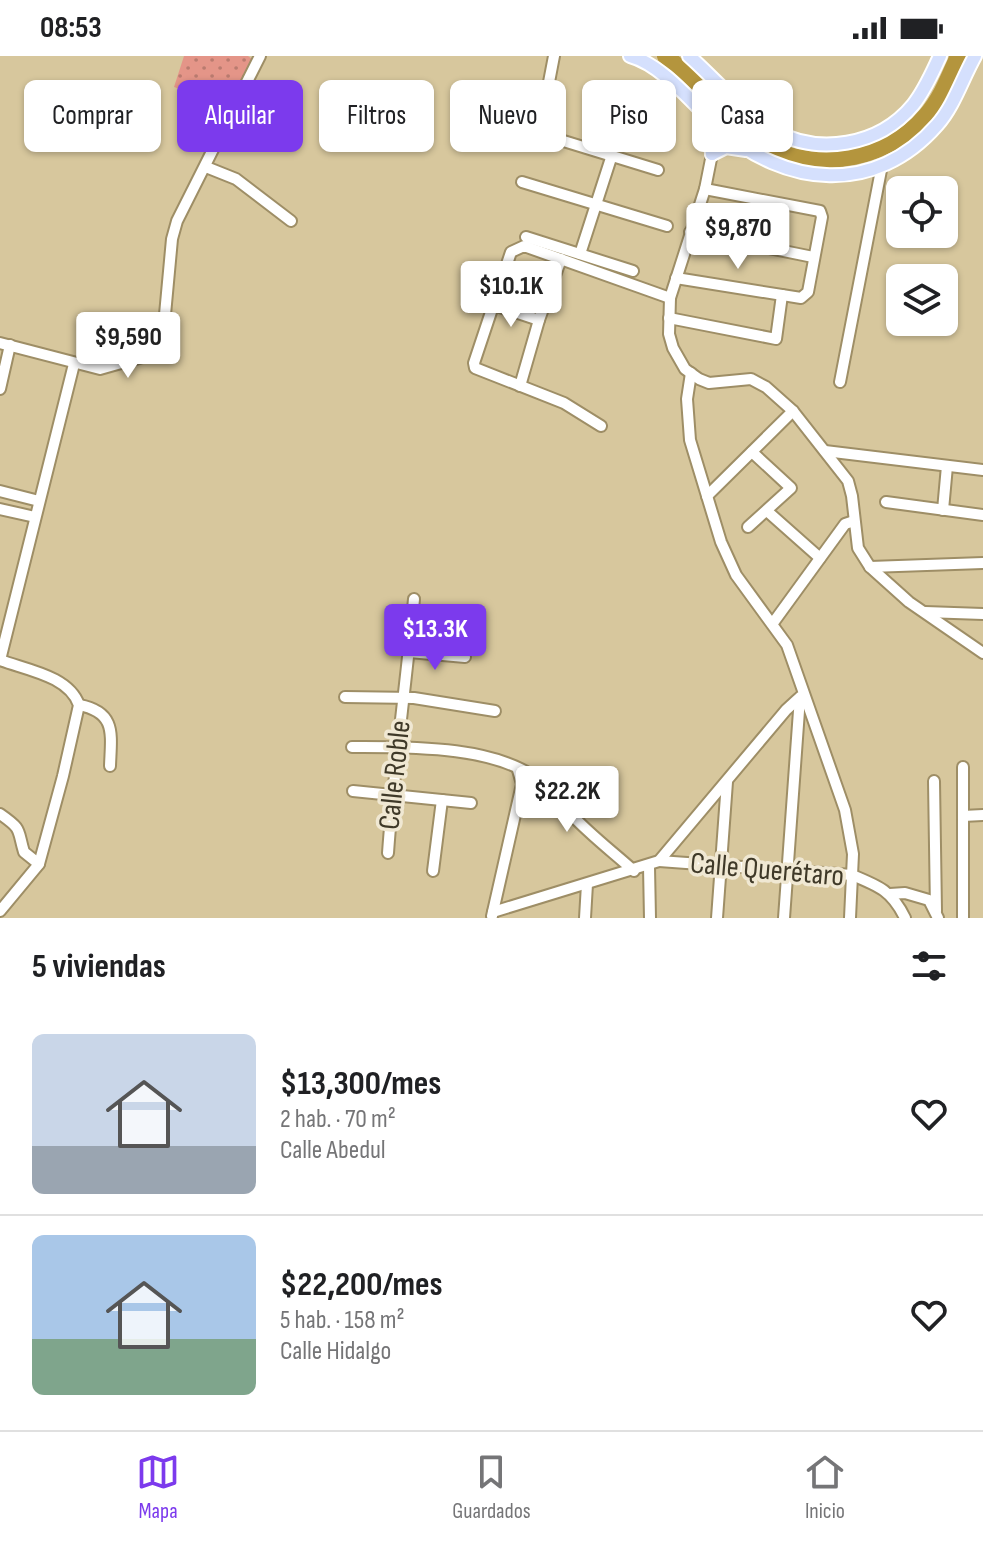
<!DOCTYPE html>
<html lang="es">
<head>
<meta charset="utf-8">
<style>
	body { margin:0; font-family:"Sofia Sans Condensed",sans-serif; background:#f2f2f2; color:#202124; height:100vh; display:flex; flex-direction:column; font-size:30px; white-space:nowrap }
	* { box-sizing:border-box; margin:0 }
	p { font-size:26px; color:#757577 }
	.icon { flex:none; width:44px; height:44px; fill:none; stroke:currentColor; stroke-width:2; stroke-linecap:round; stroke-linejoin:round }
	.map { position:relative; height:862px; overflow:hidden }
	.sheet { display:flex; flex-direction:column; background:#fff; flex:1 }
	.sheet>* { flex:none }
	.hud { position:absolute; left:24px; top:24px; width:936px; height:72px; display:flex; gap:16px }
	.buttons { position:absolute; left:886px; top:120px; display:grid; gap:16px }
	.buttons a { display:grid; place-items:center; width:72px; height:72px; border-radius:12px; background:#fff; box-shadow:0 2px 6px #0004; font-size:40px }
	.price { position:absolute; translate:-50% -68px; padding:0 18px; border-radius:8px; background:#fff; color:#222; font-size:26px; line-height:52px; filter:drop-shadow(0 2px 4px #0008) }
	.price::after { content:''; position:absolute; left:50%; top:48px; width:24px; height:18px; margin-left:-12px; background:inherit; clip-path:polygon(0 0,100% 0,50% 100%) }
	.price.selected { background:#7c3aed; color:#fff }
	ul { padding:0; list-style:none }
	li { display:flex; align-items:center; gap:24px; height:200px; padding:0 32px }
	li+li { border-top:2px solid #e0e0e0 }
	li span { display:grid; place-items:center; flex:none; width:224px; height:160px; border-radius:12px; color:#555 }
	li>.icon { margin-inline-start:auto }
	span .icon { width:96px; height:96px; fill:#fffc; stroke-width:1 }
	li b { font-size:34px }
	h2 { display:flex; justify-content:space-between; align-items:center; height:96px; padding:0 32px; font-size:34px }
	.chip { padding:0 28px; border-radius:12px; background:#fff; box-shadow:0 2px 6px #0004; font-size:28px; line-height:72px }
	.chip.selected { background:#7c3aed; color:#fff }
	.status { display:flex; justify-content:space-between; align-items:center; height:56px; padding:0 40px; background:#fff; direction:ltr }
	.status svg { height:22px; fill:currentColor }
	.tab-bar { display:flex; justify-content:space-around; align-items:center; height:112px; border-top:2px solid #e0e0e0; background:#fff; font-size:22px; color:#757577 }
	.tab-bar a { display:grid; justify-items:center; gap:4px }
	.tab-bar .selected { color:#7c3aed }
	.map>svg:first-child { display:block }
</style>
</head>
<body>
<div class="status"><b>08:53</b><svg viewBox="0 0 49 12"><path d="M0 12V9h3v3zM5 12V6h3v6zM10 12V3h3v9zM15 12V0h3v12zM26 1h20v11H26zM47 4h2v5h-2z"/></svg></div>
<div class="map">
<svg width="983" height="862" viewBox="0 0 983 862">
	<defs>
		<pattern id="park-dots" width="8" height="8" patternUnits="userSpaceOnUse" patternTransform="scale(2)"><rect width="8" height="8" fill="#e49588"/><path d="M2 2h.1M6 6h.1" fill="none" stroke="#ba7b6f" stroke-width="1.8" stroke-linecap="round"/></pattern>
	</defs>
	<rect width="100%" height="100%" fill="#d7c79d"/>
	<polygon fill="url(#park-dots)" points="184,0 248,0 252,3 242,28 233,38 221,35 215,45 174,31"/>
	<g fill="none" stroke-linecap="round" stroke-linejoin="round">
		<path stroke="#b4953d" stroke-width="16" d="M665 0C697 21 718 57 749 80 802 118 883 110 926 59 941 42 949 20 958 0"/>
		<defs>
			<g id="minor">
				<polyline points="554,0 540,73 557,83 658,114"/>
				<polyline points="738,45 712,98 705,133 670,242 669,278 673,292 685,313 699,323 709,327 751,323 766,331 793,355 848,425 852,440 858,492 870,511 909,546 983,597"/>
				<polyline points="206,111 236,123 291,165"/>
				<polyline points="522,126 667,170"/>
				<polyline points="690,176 813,201"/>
				<polyline points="526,181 633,215"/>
				<polyline points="580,198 611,102"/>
				<polyline points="676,222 801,242 808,236 822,161 820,155 705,133"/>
				<polyline points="494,249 539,264"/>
				<polyline points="669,262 776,283 782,239"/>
				<polyline points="0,287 100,313 160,296 162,291 172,183 177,165 260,0"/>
				<polyline points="691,317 687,343 690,384 721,486 736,519 787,589 845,754 853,798 850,862"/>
				<polyline points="840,326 882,109"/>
				<polyline points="520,330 539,264 561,203"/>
				<polyline points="0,333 10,289"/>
				<polyline points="601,370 564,347 475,312 474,307 511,196 524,190 670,242"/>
				<polyline points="825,395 983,414"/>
				<polyline points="0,435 39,445"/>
				<polyline points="707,440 793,355"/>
				<polyline points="886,446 983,459"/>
				<polyline points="0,453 35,461"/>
				<polyline points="943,454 947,410"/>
				<polyline points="767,455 820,502"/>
				<polyline points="748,471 791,432 752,396"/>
				<polyline points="870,511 983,507"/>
				<polyline points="925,556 983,558"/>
				<polyline points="773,567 845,468 854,465"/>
				<polyline points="409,596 465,601"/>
				<path d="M0 604C27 614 69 620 79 649L63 720 39 808 0 855"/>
				<polyline points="0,604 74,308"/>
				<polyline points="345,641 414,642 495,655"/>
				<path d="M79 649C117 656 111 679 110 710"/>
				<path d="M352 691C408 691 497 689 541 726 552 735 560 746 570 757 589 778 613 796 634 815"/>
				<polyline points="963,711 963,862"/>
				<polyline points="934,725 936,855"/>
				<polyline points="353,735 471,747"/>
				<path d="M0 758C23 774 17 773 24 796L39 808"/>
				<polyline points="963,760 983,759"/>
				<path d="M388 797C394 712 406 628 414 543"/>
				<path d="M659 805 852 819C879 830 892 835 905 862"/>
				<polyline points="649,811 650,862"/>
				<polyline points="433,815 442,744"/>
				<polyline points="890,838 905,837 929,844 938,862"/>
				<polyline points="493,856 659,805 786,654 798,643"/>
				<polyline points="492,860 522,728 518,714"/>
				<polyline points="585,862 587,828"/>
				<polyline points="717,862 727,726"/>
				<polyline points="784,862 800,641"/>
			</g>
			<g id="major">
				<path d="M630 0C663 9 694 49 719 72 785 131 875 140 937 69 954 50 962 23 975 0"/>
				<path d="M689 0C714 22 745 58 773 74 818 100 879 90 913 49 925 34 932 17 940 0"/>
				<polyline points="701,60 711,83 712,98"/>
				<polyline points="712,98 726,91 746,94"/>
			</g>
		</defs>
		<use href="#minor" stroke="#9e8e66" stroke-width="14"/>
		<use href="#major" stroke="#fff" stroke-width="16"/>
		<use href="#minor" stroke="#fff" stroke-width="10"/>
		<use href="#major" stroke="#d5e0fd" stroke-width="12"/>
	</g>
	<g text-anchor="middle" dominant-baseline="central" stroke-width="7" stroke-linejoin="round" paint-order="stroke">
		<g font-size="30" fill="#3f3928" stroke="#f0e8d3">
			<text transform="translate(395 719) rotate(-84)">Calle Roble</text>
			<text transform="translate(767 814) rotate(5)">Calle Querétaro</text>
		</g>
	</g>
</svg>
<div class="buttons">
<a><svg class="icon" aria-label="locate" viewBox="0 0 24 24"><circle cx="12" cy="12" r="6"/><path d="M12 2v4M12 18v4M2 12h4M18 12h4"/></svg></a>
<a><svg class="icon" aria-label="layers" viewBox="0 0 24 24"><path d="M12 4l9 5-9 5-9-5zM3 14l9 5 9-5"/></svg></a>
</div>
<b class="price" style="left:738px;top:215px">$9,870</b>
<b class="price" style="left:511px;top:273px">$10.1K</b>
<b class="price" style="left:128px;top:324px">$9,590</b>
<b class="price selected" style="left:435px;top:616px">$13.3K</b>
<b class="price" style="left:567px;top:778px">$22.2K</b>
<div class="hud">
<a class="chip">Comprar</a>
<a class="chip selected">Alquilar</a>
<a class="chip">Filtros</a>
<a class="chip">Nuevo</a>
<a class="chip">Piso</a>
<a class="chip">Casa</a>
</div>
</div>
<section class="sheet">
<h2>5 viviendas<svg class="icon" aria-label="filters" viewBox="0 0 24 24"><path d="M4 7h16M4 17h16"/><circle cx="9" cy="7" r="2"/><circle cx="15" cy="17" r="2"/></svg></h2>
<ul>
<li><span style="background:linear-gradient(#c9d6e8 70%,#9aa5b1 0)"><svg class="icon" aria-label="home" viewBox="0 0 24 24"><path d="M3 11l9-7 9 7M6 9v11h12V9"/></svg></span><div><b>$13,300/mes</b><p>2 hab. · 70 m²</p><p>Calle Abedul</p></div><svg class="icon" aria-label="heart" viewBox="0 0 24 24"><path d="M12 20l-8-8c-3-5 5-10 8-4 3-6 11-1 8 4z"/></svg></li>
<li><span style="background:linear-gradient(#a9c7e8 65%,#7fa58c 0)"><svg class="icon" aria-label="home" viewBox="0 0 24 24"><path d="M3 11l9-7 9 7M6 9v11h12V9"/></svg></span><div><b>$22,200/mes</b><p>5 hab. · 158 m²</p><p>Calle Hidalgo</p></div><svg class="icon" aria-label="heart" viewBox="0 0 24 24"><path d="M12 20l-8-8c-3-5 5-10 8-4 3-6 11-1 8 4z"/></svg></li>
</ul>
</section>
<nav class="tab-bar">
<a class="selected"><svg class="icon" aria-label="map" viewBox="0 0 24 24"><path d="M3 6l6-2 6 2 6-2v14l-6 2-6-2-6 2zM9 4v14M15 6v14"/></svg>Mapa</a>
<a><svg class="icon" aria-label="saved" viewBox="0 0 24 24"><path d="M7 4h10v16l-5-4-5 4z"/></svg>Guardados</a>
<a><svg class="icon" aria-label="home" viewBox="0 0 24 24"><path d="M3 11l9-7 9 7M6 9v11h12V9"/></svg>Inicio</a>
</nav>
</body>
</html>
